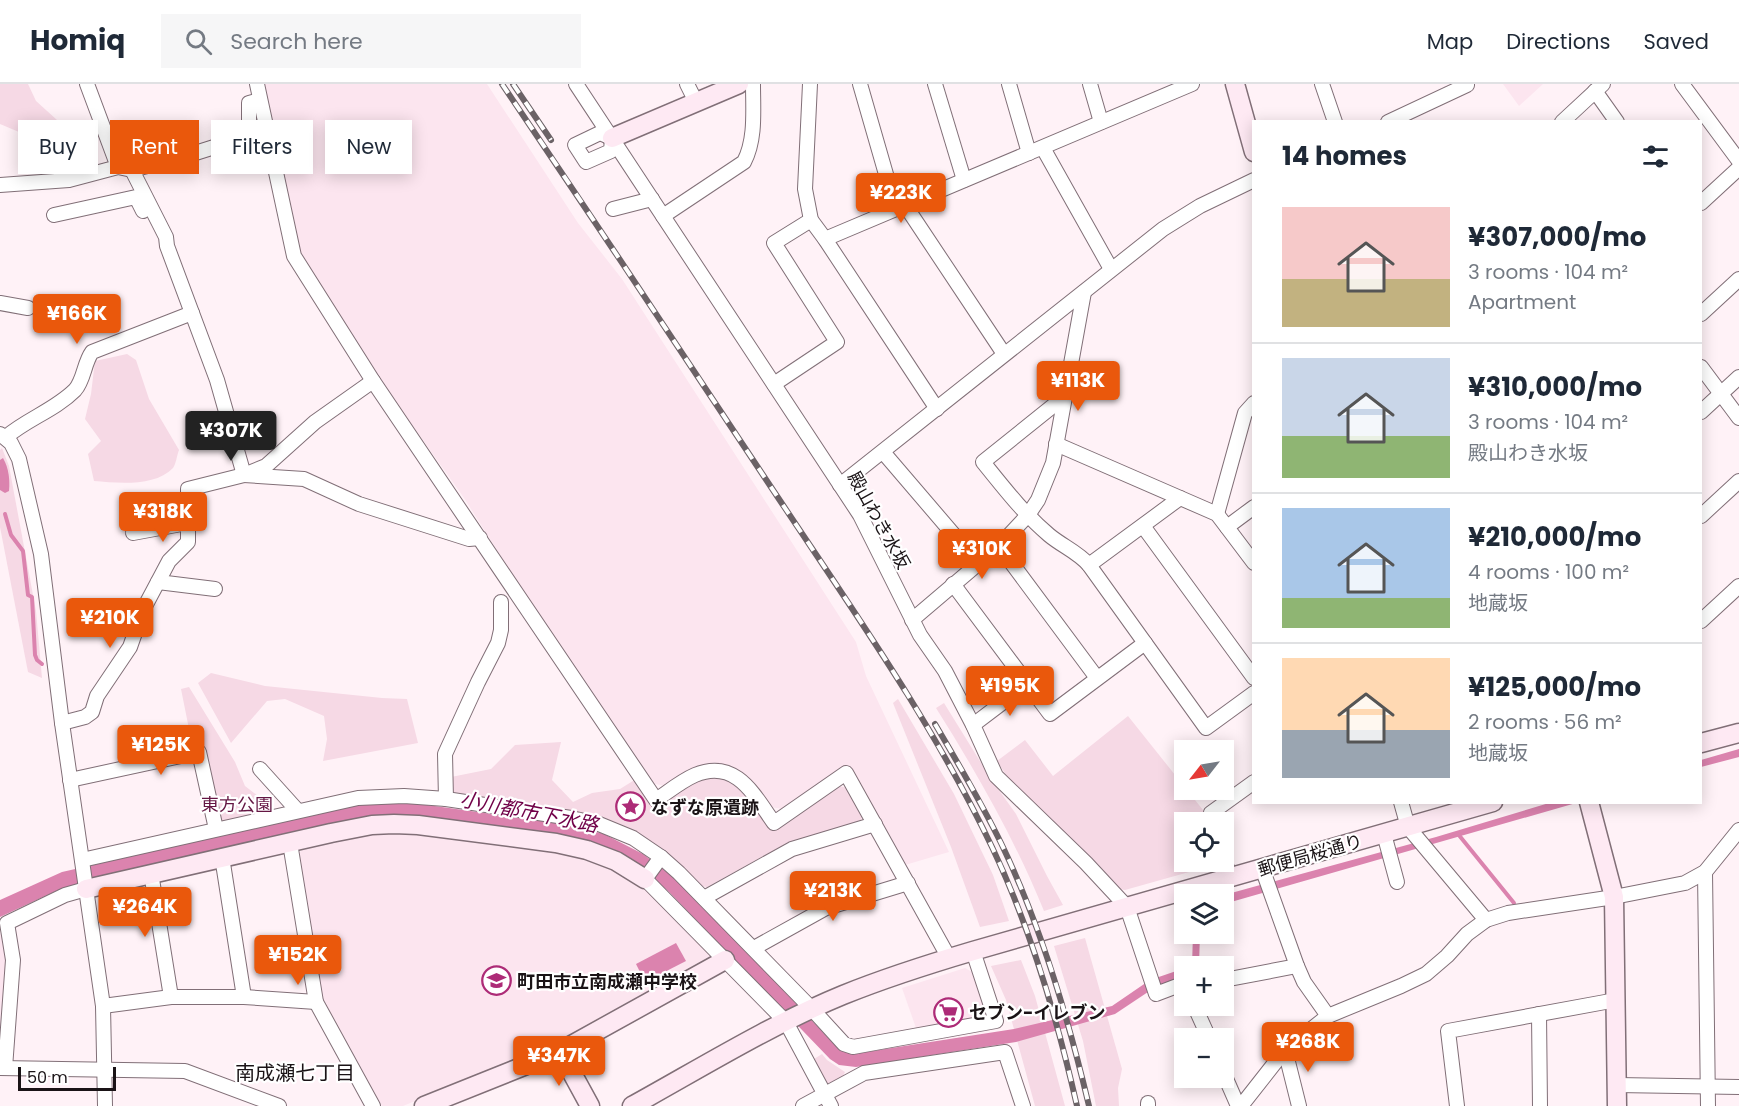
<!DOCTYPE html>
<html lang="en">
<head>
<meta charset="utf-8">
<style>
	body { margin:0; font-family:Poppins,"Noto Sans JP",sans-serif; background:#f6f6f7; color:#1f2937; height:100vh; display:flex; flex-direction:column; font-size:22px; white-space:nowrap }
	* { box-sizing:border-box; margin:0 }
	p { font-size:20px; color:#747a83 }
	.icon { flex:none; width:33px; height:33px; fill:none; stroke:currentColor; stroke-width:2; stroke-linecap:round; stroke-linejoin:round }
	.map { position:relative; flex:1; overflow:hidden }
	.sheet { position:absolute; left:1252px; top:36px; width:450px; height:684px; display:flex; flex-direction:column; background:#fff; border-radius:0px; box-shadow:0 3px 15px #0003 }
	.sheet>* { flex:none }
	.hud { position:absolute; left:18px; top:36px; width:570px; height:54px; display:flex; gap:12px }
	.needle { width:39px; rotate:239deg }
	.buttons { position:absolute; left:1174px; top:656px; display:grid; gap:12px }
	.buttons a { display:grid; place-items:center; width:60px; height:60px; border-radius:0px; background:#fff; box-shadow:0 3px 15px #0003; font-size:30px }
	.scale { position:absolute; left:18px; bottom:15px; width:98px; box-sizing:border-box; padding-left:6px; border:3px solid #1a1316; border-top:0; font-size:16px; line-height:21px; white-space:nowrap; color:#1a1316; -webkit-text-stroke:4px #fff; paint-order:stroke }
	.price { position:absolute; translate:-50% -51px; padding:0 14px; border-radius:6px; background:#ea580c; color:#fff; font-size:20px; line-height:39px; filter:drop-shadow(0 2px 3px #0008) }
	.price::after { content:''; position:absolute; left:50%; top:36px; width:18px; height:14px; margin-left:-9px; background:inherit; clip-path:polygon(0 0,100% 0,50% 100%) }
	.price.on { background:#222; color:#fff }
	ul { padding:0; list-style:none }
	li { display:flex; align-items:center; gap:18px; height:150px; padding:0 30px }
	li+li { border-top:2px solid #e0e1e3 }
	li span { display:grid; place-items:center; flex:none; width:168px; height:120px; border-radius:0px; color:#555 }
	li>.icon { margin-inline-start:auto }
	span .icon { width:72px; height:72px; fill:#fffc; stroke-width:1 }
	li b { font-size:26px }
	h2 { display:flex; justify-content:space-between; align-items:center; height:72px; padding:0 30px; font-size:26px }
	.chip { padding:0 21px; border-radius:0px; background:#fff; box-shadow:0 3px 15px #0003; font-size:21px; line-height:54px }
	.chip.on { background:#ea580c; color:#fff }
	header { display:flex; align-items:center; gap:36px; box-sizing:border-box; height:84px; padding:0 30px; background:#fff; border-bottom:2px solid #e0e1e3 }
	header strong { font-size:28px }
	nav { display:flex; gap:33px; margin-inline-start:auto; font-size:21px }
	.search { width:420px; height:54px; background:#f6f6f7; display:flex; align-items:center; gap:15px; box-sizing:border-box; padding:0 21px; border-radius:0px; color:#747a83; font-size:22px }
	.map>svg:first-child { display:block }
</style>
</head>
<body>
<header>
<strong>Homiq</strong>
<div class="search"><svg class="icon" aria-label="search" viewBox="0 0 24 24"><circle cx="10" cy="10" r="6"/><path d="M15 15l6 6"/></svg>Search here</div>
<nav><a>Map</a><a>Directions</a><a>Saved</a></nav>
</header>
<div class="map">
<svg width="1739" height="1022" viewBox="0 0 1739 1022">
	<rect width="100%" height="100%" fill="#fff2f7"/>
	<g fill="#fce5ef">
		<polygon points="262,0 487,0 578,139 622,195 856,558 866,592 949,768 905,781 850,682 783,725 770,723 751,697 742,690 666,702 650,699 552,553 464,414 376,290 325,207 300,171"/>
		<polygon points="1503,0 1543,0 1519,22"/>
		<polygon points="396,745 552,765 615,784 640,800 686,843 711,868 710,877 581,948 403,1022 382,1022 323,918 299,770 305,760"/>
		<polygon points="0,849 4,853 8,877 0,972"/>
		<polygon points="965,884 974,889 987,928 983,934 916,944 902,904"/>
	</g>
	<g fill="#f6d9e5">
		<polygon points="0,0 28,0 36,17 57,36 62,48 19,48 0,40"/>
		<path d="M127 270 136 276 149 315 179 366C177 371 176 380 173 384 155 403 118 399 94 397L88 370 101 357 85 335 91 310 95 277Z"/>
		<polygon points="2,364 9,382 36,527 42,594 28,588 0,443 0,366"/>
		<polygon points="211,589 265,602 382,614 407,615 418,659 323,677 327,655 324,632 285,615 267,617 231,659 198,599"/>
		<polygon points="189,603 235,678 245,702 266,718 274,732 222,744 193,665 181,605"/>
		<polygon points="898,615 954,710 993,791 1009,837 980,843 951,763 893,619"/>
		<path d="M944 619 991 695 1016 730 1047 792 1063 821 1044 827C1015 756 977 689 936 624Z"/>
		<polygon points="1128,632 1203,726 1207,738 1185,738 1185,777 1216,777 1214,781 1125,806 1119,805 1006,691 997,677 1025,656 1053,692"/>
		<path d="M561 658 552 696 573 718 592 709 620 705 636 695 655 723C668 714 681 704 694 698 733 680 754 721 773 746L838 702 849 704 864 731 860 737 789 758 707 803 700 802 687 788 571 728 451 709V693L491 685 515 661Z"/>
		<polygon points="1085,854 1122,985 1118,1004 1119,1022 1096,1022 1083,957 1054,862"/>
		<polygon points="1021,876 1035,912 1065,1022 1035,1022 1006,916 991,882"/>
		<polygon points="822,970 827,976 845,988 842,994 826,1000 817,989 814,975"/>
	</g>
	<g fill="#db83ae">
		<path d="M3 374C9 384 10 397 9 407L5 409 0 406V376Z"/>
		<polygon points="1739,665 1739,673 1701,683 1701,676"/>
		<polygon points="385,718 413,719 572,741 604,750 643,770 676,795 778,900 830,956 844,967 853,970 1014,945 1112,922 1150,896 1185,884 1185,893 1151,906 1115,930 1016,958 856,983 839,981 830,975 669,808 641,784 406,734 97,795 56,807 0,833 0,816 62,788 353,722"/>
		<polygon points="1549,719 1576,719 1224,820 1224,811 1436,753"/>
		<polygon points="1193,849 1200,849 1199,882 1192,882"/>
		<polygon points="676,859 686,877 645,898 636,880"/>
	</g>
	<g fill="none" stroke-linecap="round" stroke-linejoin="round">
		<g stroke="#db83ae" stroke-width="4">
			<polyline points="5,430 11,451 23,467 28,511 32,513 35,571 37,576 42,580"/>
			<polyline points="1458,750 1514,819"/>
		</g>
		<defs>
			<g id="street">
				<polyline points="87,0 118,83"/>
				<path d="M257 0 294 172 373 297 656 716C668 708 681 697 695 691 736 674 754 711 774 739L846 689 949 874"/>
				<polyline points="576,0 860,431 920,551 945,587 973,641 996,692 1086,779 1127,823 1156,910 1185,899"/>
				<polyline points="687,0 696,18"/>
				<polyline points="810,0 805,105 811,136 825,155 937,325"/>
				<polyline points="860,0 896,125"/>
				<polyline points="935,0 964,96"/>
				<polyline points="1009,0 1029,69"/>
				<polyline points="1090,0 1101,38"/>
				<polyline points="1322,0 1335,38"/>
				<polyline points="1682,0 1739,77"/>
				<polyline points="1595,7 1617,38"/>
				<polyline points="1388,38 1467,1"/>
				<polyline points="1562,38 1603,0"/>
				<polygon points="600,49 612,54 611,67 586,78 575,61"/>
				<polyline points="1043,64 1111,185"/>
				<polyline points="132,86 166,153 167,162 217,296 244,391 304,395 359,420 469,455 480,454"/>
				<polyline points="0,101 69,96 118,83 132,86 189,71 249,52 249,19 260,16"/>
				<polyline points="1701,119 1739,84"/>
				<polyline points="905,121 1004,270"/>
				<polyline points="613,125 652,115"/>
				<polyline points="54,131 136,113 143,127"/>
				<path d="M663 132 744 78C756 55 753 26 753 0"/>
				<polyline points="825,155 1192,0"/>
				<polyline points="0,219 28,224"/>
				<polyline points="1701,230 1739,195"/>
				<polyline points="1701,283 1739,334"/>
				<polyline points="774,300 837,258 774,159 811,136"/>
				<path d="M1064 313 983 378C1004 404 1024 430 1049 451 1062 462 1078 468 1089 481L1206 644 1254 609"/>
				<polyline points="1701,328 1739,293"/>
				<polyline points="0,350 11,359 19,375 41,470 62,639 103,922 105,1022"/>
				<path d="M6 353C27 335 55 326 75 306 84 296 84 279 92 268L192 229"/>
				<polyline points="1056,360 1217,430 1254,479"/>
				<polyline points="883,368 978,479"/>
				<polyline points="840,401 1163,145 1200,122 1254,96"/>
				<polyline points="1217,430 1245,329 1254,319"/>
				<polyline points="1701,432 1739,397"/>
				<polyline points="1143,442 1254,594"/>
				<polyline points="1227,443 1254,423"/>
				<polyline points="133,449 187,439"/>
				<polyline points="999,462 1097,594"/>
				<polyline points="1089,481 1180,414"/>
				<polyline points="158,498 215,505"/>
				<polyline points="953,500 1050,630 1145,559"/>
				<polyline points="912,536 999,462 1028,431 1038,416 1053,379 1084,208"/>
				<polyline points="1701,537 1739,502"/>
				<polyline points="62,639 85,633 92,628 97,612 130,563 143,526 169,477 188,458 188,405 244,391 266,382 315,338 373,297"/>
				<polyline points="973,641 1027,600"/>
				<polyline points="260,685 297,726"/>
				<polyline points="70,696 199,668 216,745"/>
				<polyline points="446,715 445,670 478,598 498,559 501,546 501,518"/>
				<polyline points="1401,718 1408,743 1486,836"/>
				<polyline points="1214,738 1211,729 1254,698"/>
				<polyline points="1384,750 1397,798"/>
				<polyline points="290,759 316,918 373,1022"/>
				<polyline points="222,773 244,913"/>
				<polyline points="661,773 645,795 786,938 831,1022"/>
				<polyline points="1224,774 1230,794"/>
				<polyline points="82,776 358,714 404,712 446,715 571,734 599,740 633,754 661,773 679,789 812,925 844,960 853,963 996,937 973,867"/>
				<polyline points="1262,784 1297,882 1304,898 1328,932"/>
				<polyline points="1705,788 1708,1022"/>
				<polyline points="151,789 171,913"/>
				<polyline points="704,814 792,765 875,740"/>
				<polyline points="754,864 826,824 908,799"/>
				<polyline points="1224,896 1297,882"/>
				<polyline points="1194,921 1209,954"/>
				<polyline points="103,922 171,913 244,913 316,918"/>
				<polyline points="1539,930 1540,1022"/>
				<polyline points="1285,966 1299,1022"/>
				<polyline points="0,984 185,987 279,1022"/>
				<polyline points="5,984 13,876 7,839 65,811 86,805"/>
				<polyline points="1224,990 1238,1022"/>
				<polyline points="1617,1001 1739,1003"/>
				<polyline points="1148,1019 1148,1022"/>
				<polyline points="803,1022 864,989 1005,968 1023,1022"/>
				<polyline points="1241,1022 1285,966 1328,932 1401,902 1426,890 1447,872 1467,850 1486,836 1508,829 1614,813 1685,799 1705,788 1739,746"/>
				<polyline points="1457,1022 1448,947 1616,916"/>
			</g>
			<g id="secondary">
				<polyline points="1235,0 1254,68"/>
				<polyline points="612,54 739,0"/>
				<polyline points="1701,659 1739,649"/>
				<polyline points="1589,718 1614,813 1617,1022"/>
				<polyline points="86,805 331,749 372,741 394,740 418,741 556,759 587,766 616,777 645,795"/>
				<polyline points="560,967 590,1022"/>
				<polyline points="424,1022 559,968 725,876"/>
				<path d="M632 1022C701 984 770 941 843 911 885 894 929 880 973 867L1493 718"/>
			</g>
		</defs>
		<use href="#street" stroke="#816f77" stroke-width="16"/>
		<use href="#secondary" stroke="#816f77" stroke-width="21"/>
		<use href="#street" stroke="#fff" stroke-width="14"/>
		<use href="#secondary" stroke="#fee9f3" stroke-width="18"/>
		<defs>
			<g id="rail">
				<path d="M502 0C592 133 680 266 769 400 847 518 931 635 992 763 1031 845 1057 934 1077 1022"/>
				<polyline points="513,0 551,56"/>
				<path d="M935 640C958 679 981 718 1001 759 1041 842 1068 933 1089 1022"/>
			</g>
		</defs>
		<use href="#rail" stroke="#6b6266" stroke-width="6"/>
		<use href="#rail" stroke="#fff" stroke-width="4" stroke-dasharray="11" stroke-linecap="butt"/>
	</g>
	<defs>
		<symbol id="sight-ring" viewBox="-11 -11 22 22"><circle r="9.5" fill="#fff" stroke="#ad2b77" stroke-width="1.5"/><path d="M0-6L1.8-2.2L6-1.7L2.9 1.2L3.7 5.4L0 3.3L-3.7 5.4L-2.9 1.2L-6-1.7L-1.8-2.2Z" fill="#ad2b77"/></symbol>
		<symbol id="school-ring" viewBox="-11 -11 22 22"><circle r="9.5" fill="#fff" stroke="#ad2b77" stroke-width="1.5"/><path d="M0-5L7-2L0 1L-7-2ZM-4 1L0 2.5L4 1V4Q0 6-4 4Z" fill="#ad2b77"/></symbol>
		<symbol id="supermarket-ring" viewBox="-11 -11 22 22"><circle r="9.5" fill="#fff" stroke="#ad2b77" stroke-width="1.5"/><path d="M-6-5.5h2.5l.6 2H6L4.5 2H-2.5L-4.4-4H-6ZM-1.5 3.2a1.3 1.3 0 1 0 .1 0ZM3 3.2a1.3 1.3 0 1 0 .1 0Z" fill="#ad2b77"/></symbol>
	</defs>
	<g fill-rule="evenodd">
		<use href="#sight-ring" x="614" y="706" width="33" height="33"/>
		<use href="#school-ring" x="480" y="880" width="33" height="33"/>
		<use href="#supermarket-ring" x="932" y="912" width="33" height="33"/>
	</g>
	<g text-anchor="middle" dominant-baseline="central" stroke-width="4.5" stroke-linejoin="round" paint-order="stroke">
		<g font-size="18" fill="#1a1316" stroke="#fff">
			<text transform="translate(879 436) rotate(61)">殿山わき水坂</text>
			<text transform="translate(1310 771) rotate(-16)">郵便局桜通り</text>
		</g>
		<g font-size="18" fill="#641643" stroke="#fff">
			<text x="237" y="720">東方公園</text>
		</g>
		<g font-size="18" font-weight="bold" fill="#1a1316" stroke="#fff" text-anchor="start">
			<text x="651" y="723">なずな原遺跡</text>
			<text x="517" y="897">町田市立南成瀬中学校</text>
			<text x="969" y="928">セブン-イレブン</text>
		</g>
		<g font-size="20" font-style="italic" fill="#700048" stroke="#fff">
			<text transform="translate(529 728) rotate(11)">小川都市下水路</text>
		</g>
		<g font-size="20" fill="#1a1316" stroke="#fff">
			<text x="295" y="989">南成瀬七丁目</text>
		</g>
	</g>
</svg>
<div class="buttons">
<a><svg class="needle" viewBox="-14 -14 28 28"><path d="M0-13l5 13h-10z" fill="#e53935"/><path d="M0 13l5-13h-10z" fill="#747a83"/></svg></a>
<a><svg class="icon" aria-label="locate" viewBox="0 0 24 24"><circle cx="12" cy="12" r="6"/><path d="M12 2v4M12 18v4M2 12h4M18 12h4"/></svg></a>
<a><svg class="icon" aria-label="layers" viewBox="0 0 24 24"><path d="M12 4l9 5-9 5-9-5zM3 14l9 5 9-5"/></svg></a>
<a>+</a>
<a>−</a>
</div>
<div class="scale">50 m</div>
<b class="price" style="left:901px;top:140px">¥223K</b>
<b class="price" style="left:77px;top:261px">¥166K</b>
<b class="price" style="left:1078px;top:328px">¥113K</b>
<b class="price on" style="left:231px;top:378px">¥307K</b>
<b class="price" style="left:163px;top:459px">¥318K</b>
<b class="price" style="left:982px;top:496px">¥310K</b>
<b class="price" style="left:110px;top:565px">¥210K</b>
<b class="price" style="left:1010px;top:633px">¥195K</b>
<b class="price" style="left:161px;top:692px">¥125K</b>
<b class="price" style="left:833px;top:838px">¥213K</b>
<b class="price" style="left:145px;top:854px">¥264K</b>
<b class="price" style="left:298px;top:902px">¥152K</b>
<b class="price" style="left:1308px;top:989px">¥268K</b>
<b class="price" style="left:559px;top:1003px">¥347K</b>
<div class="hud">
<a class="chip">Buy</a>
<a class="chip on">Rent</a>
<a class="chip">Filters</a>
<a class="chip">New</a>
</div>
<section class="sheet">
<h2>14 homes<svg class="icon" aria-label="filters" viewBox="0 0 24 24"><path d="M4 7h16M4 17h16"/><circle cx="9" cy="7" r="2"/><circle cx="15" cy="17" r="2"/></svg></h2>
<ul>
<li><span style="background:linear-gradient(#f6c9c9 60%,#c2b280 0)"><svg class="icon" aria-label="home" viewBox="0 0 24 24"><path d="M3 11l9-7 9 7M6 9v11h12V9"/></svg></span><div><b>¥307,000/mo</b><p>3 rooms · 104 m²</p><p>Apartment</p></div></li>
<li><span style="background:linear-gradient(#c9d6e8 65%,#8fb573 0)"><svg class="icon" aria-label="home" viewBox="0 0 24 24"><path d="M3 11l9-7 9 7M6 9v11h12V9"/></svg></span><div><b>¥310,000/mo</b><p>3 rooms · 104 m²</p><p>殿山わき水坂</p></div></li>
<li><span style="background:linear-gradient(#a9c7e8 75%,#8fb573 0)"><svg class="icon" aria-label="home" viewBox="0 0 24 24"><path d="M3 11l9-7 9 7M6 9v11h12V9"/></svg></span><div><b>¥210,000/mo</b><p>4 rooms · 100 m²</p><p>地蔵坂</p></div></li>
<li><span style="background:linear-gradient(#ffd9b3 60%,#9aa5b1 0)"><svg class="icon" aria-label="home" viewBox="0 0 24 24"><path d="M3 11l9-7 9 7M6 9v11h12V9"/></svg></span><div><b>¥125,000/mo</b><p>2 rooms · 56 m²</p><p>地蔵坂</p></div></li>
</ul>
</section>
</div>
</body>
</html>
